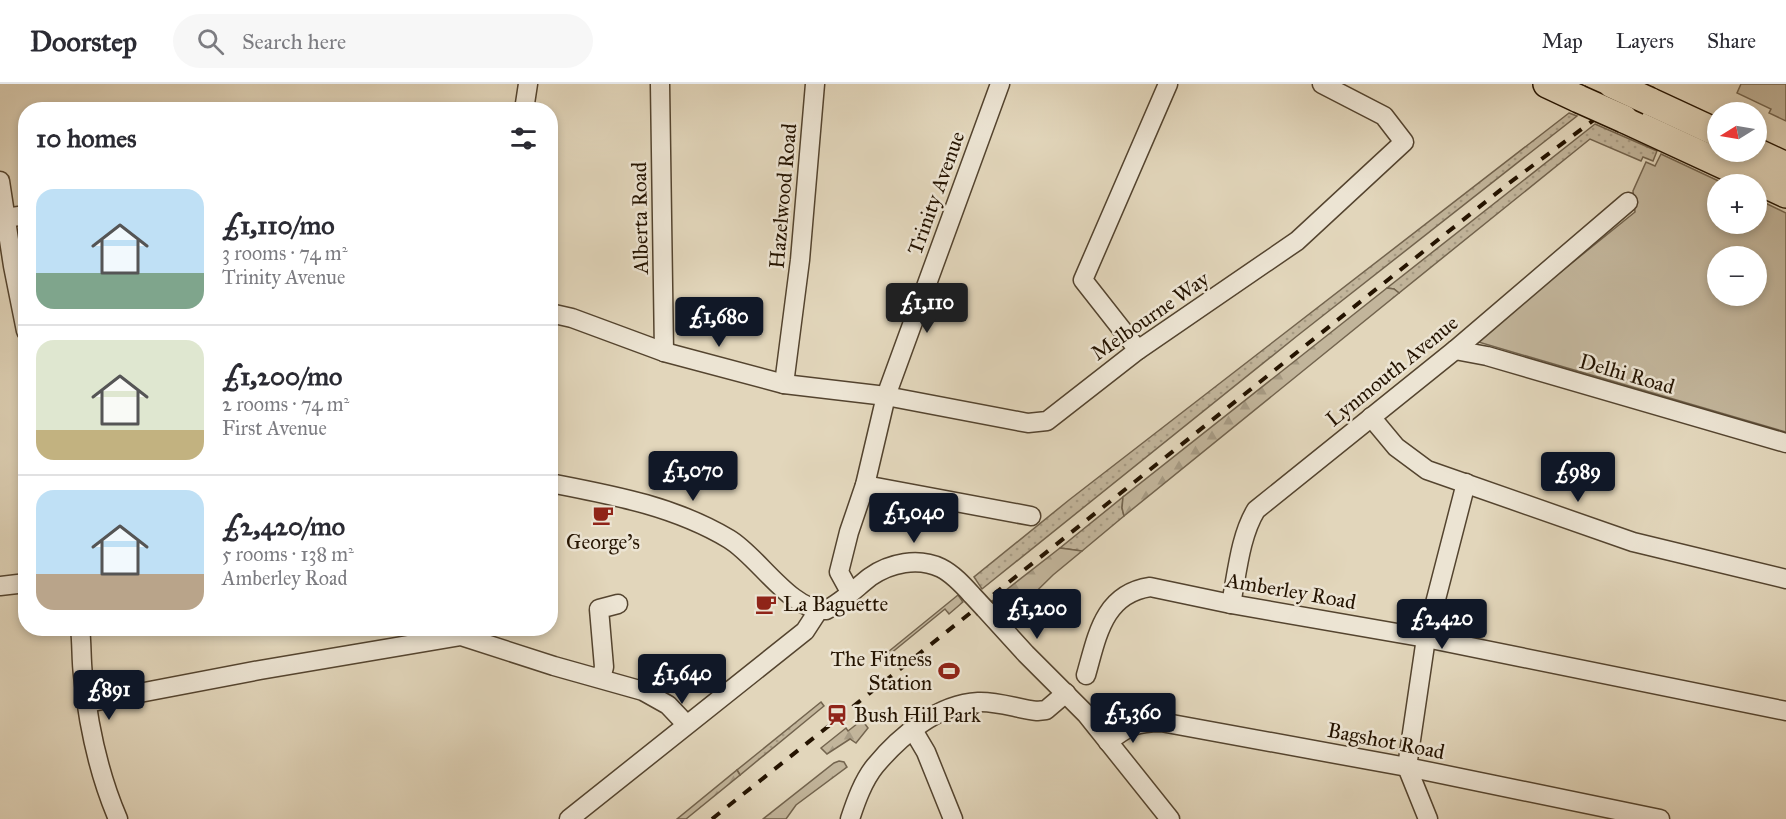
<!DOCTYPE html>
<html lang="en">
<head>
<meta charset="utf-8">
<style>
	body { margin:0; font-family:"IM FELL Great Primer",serif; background:#f7f7f7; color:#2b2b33; height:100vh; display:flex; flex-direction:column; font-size:22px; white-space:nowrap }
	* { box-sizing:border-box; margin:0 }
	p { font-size:20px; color:#7c7c81 }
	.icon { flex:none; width:33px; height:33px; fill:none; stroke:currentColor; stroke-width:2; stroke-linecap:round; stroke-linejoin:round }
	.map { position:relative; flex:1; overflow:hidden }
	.side { position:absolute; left:18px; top:18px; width:540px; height:534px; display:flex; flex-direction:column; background:#fff; border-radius:24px; box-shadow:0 3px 9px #0003 }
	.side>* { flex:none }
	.needle { width:39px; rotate:259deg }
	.fabs { position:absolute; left:1707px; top:18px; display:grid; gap:12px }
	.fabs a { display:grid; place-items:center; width:60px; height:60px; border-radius:50%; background:#fff; box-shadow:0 3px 9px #0003; font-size:30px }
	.price { position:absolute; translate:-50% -51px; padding:0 14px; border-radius:6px; background:#111827; color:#fff; font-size:20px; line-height:39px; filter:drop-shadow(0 2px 3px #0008) }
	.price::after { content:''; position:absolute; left:50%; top:36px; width:18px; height:14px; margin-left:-9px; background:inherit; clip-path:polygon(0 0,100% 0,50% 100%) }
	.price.active { background:#222; color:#fff }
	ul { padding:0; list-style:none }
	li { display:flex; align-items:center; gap:18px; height:150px; padding:0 18px }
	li+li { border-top:2px solid #e1e1e2 }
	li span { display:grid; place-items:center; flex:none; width:168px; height:120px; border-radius:18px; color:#555 }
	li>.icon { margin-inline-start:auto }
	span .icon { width:72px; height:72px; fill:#fffc; stroke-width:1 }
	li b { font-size:26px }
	h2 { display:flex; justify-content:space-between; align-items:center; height:72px; padding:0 18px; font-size:26px }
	header { display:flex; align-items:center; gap:36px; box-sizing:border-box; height:84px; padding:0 30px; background:#fff; border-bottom:2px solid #e1e1e2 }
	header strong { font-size:28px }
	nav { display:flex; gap:33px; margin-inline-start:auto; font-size:21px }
	.search { width:420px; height:54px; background:#f7f7f7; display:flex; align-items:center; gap:15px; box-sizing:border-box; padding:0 21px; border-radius:33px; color:#7c7c81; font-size:22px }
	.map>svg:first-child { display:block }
</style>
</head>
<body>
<header>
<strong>Doorstep</strong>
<div class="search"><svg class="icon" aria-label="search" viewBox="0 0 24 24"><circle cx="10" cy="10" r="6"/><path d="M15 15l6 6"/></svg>Search here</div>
<nav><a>Map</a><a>Layers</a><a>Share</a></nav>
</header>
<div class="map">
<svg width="1786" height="735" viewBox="0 0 1786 735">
	<defs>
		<pattern id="grass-dots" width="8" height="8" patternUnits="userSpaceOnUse" patternTransform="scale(1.5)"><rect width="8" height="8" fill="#c2b59b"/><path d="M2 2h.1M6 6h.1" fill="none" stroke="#a79b84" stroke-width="1.8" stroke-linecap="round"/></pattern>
		<pattern id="forest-firs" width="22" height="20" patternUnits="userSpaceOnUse" patternTransform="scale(1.5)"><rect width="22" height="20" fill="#c2b59b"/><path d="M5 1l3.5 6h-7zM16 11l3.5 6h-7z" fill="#a79b84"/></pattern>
	</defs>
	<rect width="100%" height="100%" fill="#e2d6bb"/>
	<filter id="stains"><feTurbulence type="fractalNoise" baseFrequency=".00333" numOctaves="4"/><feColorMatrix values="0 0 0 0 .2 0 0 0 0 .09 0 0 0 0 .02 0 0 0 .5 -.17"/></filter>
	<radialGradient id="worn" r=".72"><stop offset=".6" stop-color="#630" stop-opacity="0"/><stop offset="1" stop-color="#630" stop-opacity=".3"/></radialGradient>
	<g fill="url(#grass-dots)" stroke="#73644e" stroke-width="1.5">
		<polygon points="1569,29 1577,32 1297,252 982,505 974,493 1069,416"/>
		<polygon points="1595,40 1657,67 1653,77 1643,73 1641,77 1590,55 1399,209 1394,205 1387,204"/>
		<polygon points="1123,413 1122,424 1124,432 1082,467 1060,464"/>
		<polygon points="821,618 824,622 740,691 737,686"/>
	</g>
	<g fill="url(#forest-firs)" stroke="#73644e" stroke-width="1.5">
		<polygon points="1387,204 1394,205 1399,209 1124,432 1122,424 1123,413"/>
		<polygon points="1060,464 1082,467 1053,491 1008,535 992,517"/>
		<polygon points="958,511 963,518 949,530 945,525 890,570 888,568"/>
		<polygon points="862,636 868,644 856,659 850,655 827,670 821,664 846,644 848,647"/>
		<polygon points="839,677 844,678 847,683 796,721 786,735 763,735 834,679"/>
		<polygon points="737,686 740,691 686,735 677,735"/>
	</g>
	<g fill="#c2b59b" stroke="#73644e" stroke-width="1.5" fill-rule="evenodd">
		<polygon points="1741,0 1786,0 1786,37 1769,29 1771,25 1737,9"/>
		<path d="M1661 70 1725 100H1718V140H1756L1757 115 1786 129V348L1475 257 1635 128 1633 107 1646 78 1655 82ZM1718 172H1756V212H1718Z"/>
	</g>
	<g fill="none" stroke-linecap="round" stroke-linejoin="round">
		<defs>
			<g id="minor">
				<polyline points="660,0 664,268"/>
				<polyline points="524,26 528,0"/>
				<polyline points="0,97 13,182 26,247"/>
				<polyline points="5,134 26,131"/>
				<polyline points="550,229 572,234 664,268 784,300 886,312 1028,339 1047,337 1138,266 1297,157 1404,58 1384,32 1322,0"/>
				<polyline points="1138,266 1083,196 1168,0"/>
				<polyline points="1455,266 1487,272 1786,359"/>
				<polyline points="784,300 800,176 815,0"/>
				<polyline points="1371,333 1396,363 1427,386 1633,458 1786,495"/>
				<path d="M550 399C612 411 674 422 729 455 758 472 791 528 826 526 842 518 856 504 870 493 890 479 918 473 941 484 953 490 963 501 972 511"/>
				<polyline points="865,401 1031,432"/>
				<polyline points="0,502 26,499"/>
				<polyline points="850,508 839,488 849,448 865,401 886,312 1000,0"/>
				<path d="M1231 520C1237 490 1240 452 1256 426L1455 266 1628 118"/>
				<polyline points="985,525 1026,570 1086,630 1170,735"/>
				<path d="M80 544C82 560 81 575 83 591 88 639 99 691 118 735"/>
				<path d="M1086 591C1097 553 1103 510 1150 503L1231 520 1426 554 1786 627"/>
				<polyline points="601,594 604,583 599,525 618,520"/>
				<polyline points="87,619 260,586 461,552 554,582 643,607 668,621 686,640"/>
				<polyline points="913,646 926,668 953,735"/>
				<path d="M1108 658C1127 643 1136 638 1161 638L1407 683 1660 735"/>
				<polyline points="569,735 805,547 818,527"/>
				<path d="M850 735C856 717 863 697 875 682 900 652 938 620 978 618 998 617 1018 625 1037 627L1046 626 1066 609"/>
				<polyline points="1428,735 1407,683 1426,554 1466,399"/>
			</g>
			<g id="highway">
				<polyline points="1547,0 1579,15"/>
				<polyline points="1649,17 1718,49"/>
				<polyline points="1624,35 1786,110"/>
				<polyline points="1756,68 1786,82"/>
			</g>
		</defs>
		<use href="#minor" stroke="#54442f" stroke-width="21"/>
		<use href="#highway" stroke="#241300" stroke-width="30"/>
		<use href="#minor" stroke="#ece4d3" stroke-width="18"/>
		<use href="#highway" stroke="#e2d6bb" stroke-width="27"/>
		<polyline stroke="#241300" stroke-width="4" stroke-dasharray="10 10" stroke-linecap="butt" points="712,735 1508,100 1642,0"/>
		<defs>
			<polyline id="minor-bridge" points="972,511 985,525"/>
			<g id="highway-bridge">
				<polyline points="1612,0 1649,17"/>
				<polyline points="1579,15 1624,35"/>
			</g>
		</defs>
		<use href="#minor-bridge" stroke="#54442f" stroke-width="21" stroke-linecap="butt"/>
		<use href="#highway-bridge" stroke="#241300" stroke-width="30" stroke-linecap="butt"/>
		<use href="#minor-bridge" stroke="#ece4d3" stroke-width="18"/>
		<use href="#highway-bridge" stroke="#e2d6bb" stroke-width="27"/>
	</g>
	<defs>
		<symbol id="cafe-bare" viewBox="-9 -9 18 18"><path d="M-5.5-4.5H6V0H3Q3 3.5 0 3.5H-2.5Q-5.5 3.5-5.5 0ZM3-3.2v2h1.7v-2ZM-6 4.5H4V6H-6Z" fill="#8f2418" stroke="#ece4d3" stroke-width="2.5" paint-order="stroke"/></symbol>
		<symbol id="stadium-bare" viewBox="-9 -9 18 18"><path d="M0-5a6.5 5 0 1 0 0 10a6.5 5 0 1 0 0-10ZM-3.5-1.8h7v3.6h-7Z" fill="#8f2418" stroke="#ece4d3" stroke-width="2.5" paint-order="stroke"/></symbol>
		<symbol id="station-bare" viewBox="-9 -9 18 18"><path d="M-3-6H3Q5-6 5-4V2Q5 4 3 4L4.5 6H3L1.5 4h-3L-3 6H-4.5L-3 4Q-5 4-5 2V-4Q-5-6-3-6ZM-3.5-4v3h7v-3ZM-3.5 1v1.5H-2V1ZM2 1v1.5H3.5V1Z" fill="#8f2418" stroke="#ece4d3" stroke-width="2.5" paint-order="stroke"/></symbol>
	</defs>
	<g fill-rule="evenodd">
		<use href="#cafe-bare" x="588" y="416" width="30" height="30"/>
		<use href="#cafe-bare" x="751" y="505" width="30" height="30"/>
		<use href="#stadium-bare" x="934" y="572" width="30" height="30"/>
		<use href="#station-bare" x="822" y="616" width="30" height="30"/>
	</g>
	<g text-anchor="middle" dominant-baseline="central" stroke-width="5" stroke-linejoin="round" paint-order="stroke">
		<g font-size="21" fill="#241300" stroke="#ece4d3">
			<text transform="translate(936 109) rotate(-70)">Trinity Avenue</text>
			<text transform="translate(783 112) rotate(-85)">Hazelwood Road</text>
			<text transform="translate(640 134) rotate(-91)">Alberta Road</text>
			<text transform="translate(1150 232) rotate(-35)">Melbourne Way</text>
			<text transform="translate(1392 287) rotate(-39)">Lynmouth Avenue</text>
			<text transform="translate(1627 290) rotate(16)">Delhi Road</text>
			<text transform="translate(1291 507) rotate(10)">Amberley Road</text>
			<text transform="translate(1386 657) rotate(11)">Bagshot Road</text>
		</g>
		<g font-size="21" fill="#241300" stroke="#ece4d3" text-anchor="start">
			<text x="603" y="458" text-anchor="middle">George's</text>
			<text x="783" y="520">La Baguette</text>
			<text x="932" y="575" text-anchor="end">The Fitness<tspan x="932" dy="24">Station</tspan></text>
			<text x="854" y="631">Bush Hill Park</text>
		</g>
	</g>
	<rect width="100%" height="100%" filter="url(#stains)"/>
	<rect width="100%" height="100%" fill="url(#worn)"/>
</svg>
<div class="fabs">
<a><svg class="needle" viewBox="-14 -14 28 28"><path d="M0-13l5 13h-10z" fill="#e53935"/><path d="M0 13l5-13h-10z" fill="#7c7c81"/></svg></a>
<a>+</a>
<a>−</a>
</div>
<b class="price active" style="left:927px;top:250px">£1,110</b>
<b class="price" style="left:719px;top:264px">£1,680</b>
<b class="price" style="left:693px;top:418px">£1,070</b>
<b class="price" style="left:1578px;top:419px">£989</b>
<b class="price" style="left:914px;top:460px">£1,040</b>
<b class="price" style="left:1037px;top:556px">£1,200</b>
<b class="price" style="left:1442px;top:566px">£2,420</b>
<b class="price" style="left:682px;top:621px">£1,640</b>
<b class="price" style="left:109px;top:637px">£891</b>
<b class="price" style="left:1133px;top:660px">£1,360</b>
<section class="side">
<h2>10 homes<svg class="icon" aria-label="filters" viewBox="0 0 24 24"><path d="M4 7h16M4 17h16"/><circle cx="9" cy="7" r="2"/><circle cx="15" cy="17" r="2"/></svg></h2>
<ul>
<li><span style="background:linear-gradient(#bfe0f5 70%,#7fa58c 0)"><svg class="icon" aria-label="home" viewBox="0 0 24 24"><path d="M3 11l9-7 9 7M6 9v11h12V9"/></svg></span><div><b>£1,110/mo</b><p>3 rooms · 74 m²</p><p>Trinity Avenue</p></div></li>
<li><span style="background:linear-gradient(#dfe7d0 75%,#c2b280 0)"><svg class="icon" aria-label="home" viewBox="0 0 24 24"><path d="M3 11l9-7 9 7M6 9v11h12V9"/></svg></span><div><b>£1,200/mo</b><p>2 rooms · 74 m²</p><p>First Avenue</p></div></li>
<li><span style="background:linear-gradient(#bfe0f5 70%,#b9a48a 0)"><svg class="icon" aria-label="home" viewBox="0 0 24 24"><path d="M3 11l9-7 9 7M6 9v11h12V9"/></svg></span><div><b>£2,420/mo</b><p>5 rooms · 138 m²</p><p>Amberley Road</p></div></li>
</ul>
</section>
</div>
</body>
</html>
